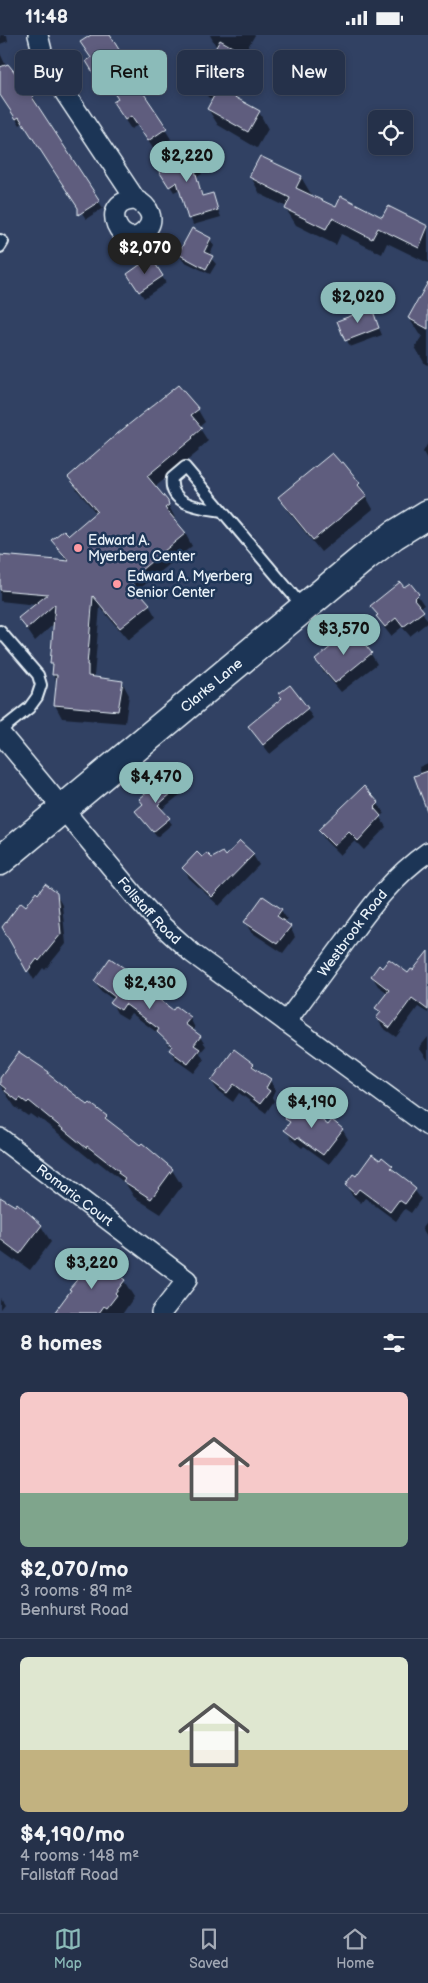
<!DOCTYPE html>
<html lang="en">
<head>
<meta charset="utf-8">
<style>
	body { margin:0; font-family:"Balsamiq Sans",sans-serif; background:#2d3951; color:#f1f3f6; height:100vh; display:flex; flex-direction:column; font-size:19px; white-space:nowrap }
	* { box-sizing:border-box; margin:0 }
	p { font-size:16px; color:#a3a9b5 }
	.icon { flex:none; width:28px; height:28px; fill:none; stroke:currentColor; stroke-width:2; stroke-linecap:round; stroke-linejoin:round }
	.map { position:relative; height:1278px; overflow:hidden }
	.side { display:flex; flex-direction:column; background:#25314a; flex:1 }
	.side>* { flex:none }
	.top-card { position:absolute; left:15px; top:15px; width:399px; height:45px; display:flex; gap:10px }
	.tools { position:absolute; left:368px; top:75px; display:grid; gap:10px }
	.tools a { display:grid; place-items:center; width:45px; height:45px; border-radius:8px; background:#25314a; box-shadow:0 2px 8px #0003,0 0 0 1px #424c62; font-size:25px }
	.price { position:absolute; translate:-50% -42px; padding:0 11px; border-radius:18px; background:#8bbbb9; color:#111; font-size:16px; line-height:32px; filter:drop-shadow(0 1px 2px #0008) }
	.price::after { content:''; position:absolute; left:50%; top:30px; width:15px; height:11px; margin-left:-8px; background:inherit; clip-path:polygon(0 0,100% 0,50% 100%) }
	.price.selected { background:#222; color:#fff }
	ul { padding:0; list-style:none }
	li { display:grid; align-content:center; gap:10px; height:265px; padding:0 20px }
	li+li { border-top:1px solid #424c62 }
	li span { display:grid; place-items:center; height:155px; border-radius:8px; color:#555 }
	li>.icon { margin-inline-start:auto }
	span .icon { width:90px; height:90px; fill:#fffc; stroke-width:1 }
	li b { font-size:21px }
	h2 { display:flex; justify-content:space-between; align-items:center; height:60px; padding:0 20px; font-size:21px }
	.pill { padding:0 18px; border-radius:8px; background:#25314a; box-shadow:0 2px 8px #0003,0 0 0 1px #424c62; font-size:18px; line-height:45px }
	.pill.selected { background:#8bbbb9; color:#111 }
	.status { display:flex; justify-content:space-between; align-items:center; height:35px; padding:0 25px; background:#25314a; direction:ltr }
	.status svg { height:14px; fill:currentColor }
	.dock { display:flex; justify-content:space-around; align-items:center; height:70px; border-top:1px solid #424c62; background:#25314a; font-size:14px; color:#a3a9b5 }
	.dock a { display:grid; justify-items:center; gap:2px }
	.dock .selected { color:#8bbbb9 }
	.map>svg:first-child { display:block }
</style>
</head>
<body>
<div class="status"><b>11:48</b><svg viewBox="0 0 49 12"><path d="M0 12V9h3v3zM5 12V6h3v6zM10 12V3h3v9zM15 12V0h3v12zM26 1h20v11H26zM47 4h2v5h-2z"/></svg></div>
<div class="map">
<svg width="428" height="1278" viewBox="0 0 428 1278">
	<rect width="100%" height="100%" fill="#314163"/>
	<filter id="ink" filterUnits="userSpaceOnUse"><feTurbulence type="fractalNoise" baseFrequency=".02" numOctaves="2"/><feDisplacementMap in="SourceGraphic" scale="10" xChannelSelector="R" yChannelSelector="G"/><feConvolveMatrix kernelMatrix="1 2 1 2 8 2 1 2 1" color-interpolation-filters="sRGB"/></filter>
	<g filter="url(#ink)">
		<g fill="#0007" fill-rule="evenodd">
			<polygon points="0,0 7,0 8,6 0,9"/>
			<polygon points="93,0 107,0 171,104 154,115 138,90 131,94 120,78 119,65 106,45 101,48 93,36"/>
			<polygon points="210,0 255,0 242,22 250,34 233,63 259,77 268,94 257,113 218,90 208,74 213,65 208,62 198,46 217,13"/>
			<polygon points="0,18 6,31 33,61 37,68 35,69 103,173 86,184 23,88 20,90 0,59"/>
			<polygon points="185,112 202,139 197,142 203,162 212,159 221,182 193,190 180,154 174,157 161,137"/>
			<polygon points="251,142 301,142 311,159 310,161 337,174 383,183 388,172 428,192 428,228 387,208 382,219 341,199 336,210 296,190 286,174 287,172 260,159"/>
			<polygon points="210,204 214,211 209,221 216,229 210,239 183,226 179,219"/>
			<polygon points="151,224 166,248 144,263 132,245"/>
			<polygon points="428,250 428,330 425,329 415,312 422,301 419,299 409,283"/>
			<polygon points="371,274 382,300 350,312 339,287"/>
			<polygon points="198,375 205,387 199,392 208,406 198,415 199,416 155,452 167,467 175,483 173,485 185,498 192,511 137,556 149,570 156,582 128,605 100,572 94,642 122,647 129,660 125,688 62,683 55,670 57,647 53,640 54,633 51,628 55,588 35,606 20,584 37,570 0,566 0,521 68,528 53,506 69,502 96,478 77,455 70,442"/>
			<polygon points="428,408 428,426 423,417"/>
			<polygon points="342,428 359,449 373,474 321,517 287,475 280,462"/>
			<polygon points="410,549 424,570 420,573 428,587 410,601 402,592 391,601 383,591 372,571"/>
			<polygon points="352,596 371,619 377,629 341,657 322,635 317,625"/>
			<polygon points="307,674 313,683 270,719 249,692"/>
			<polygon points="428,728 428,763 419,732"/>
			<polygon points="178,753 181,759 161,775 172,789 157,802 137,777"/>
			<polygon points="364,753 378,769 384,778 380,782 386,792 364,815 355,806 340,820 325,805 319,795"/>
			<polygon points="241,808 253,820 259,830 219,871 189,843 183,833 202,824 226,822"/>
			<polygon points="56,859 62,870 66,909 45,935 43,933 34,945 4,892 26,873"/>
			<polygon points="281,875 287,884 284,888 290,892 295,902 283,918 251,897 245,887"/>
			<polygon points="428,927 428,978 418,972 396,1002 383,993 377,983 381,979 377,973 388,958 378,951 372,941 383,935 408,940"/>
			<path d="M130 939 135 948 173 976 190 983 195 993 193 996 200 1002 206 1011 200 1018 204 1025 194 1038 176 1025 171 1015 172 1014 160 1000 131 978 127 984 117 978 112 968 114 965 101 956 95 946ZM160 998 178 1014 176 1016 163 1004Z"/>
			<polygon points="428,1002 428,1025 419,1013"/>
			<polygon points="253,1029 257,1036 270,1045 275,1055 272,1062 274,1066 266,1078 239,1058 233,1067 218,1056 212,1047"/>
			<polygon points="48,1038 51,1043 88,1071 106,1082 109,1087 141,1112 142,1110 172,1135 182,1151 161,1179 134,1162 126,1149 97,1126 95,1128 38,1082 37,1084 30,1079 28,1081 15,1072 0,1050 0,1045"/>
			<polygon points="287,1084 342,1094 348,1104 329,1129 304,1111 302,1113 292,1105 286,1095 290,1089"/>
			<polygon points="380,1126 392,1132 396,1138 410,1149 421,1164 411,1178 405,1174 396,1186 365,1163 361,1168 352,1160 346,1150"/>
			<polygon points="0,1164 41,1191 51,1207 30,1235 15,1224 14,1226 0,1216"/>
			<polygon points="428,1185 428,1203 422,1193"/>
			<polygon points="124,1246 134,1262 123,1278 56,1278 72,1256"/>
			<polygon points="0,1263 4,1269 0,1274"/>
		</g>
		<g fill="#5f5d7e" stroke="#e8f1f8">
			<polygon points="91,0 110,0 134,39 132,41 167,93 148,106 131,81 125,85 113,67 118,64 99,36 94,39 86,26 91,23 80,7"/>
			<polygon points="220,5 241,17 220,54 260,76 248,97 207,74 216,57 197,46"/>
			<polygon points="8,29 34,61 32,62 100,166 78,180 78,173 59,144 19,82 16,84 0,60 0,32"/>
			<polygon points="185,111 199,132 195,135 202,161 213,158 218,175 188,184 177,147 169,152 155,130"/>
			<polygon points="260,121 302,141 296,153 336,172 341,161 382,182 388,171 428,191 419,213 378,193 372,204 332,183 326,194 285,174 290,163 249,142"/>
			<polygon points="192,193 211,203 204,217 213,221 206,234 178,219"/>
			<polygon points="151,222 163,241 139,257 127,239"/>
			<polygon points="428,247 428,294 408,283"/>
			<polygon points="372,273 379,293 345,306 337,286"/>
			<polygon points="178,350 199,374 191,380 202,393 192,402 193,403 147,441 168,466 169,470 165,473 186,498 129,545 150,569 120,593 93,561 87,630 88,630 88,641 123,646 118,676 54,670 57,640 52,640 53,629 50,629 55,569 27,594 18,583 48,559 0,555 0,520 69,526 51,505 64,495 69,500 97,476 68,442 117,399"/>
			<polygon points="332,418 341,428 343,427 360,448 358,450 367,461 313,505 278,462"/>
			<polygon points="400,547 404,552 410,548 419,559 414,564 424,576 403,592 396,583 385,592 376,581 378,580 370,571"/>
			<polygon points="352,594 372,618 335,648 315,625"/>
			<polygon points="290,650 308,673 263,710 248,691 282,663 278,659"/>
			<polygon points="428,736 428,776 427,776 414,741"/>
			<polygon points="168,740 179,752 158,770 170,783 153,797 135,776 143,769 139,764"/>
			<polygon points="364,751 379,768 374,773 381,781 358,806 349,797 334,811 318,795"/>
			<polygon points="240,806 254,819 212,862 182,833 197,817 202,822 207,818 212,823 223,817 226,821"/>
			<polygon points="45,849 57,858 61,899 39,926 37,924 27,937 2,892 21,867 26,871 36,857 38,859"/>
			<polygon points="263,861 282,874 277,881 291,891 277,909 244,887"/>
			<polygon points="428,916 428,975 412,963 390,993 376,983 381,977 375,973 389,955 371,941 379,930 382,933 389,924 408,938 411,934 413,935"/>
			<polygon points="110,923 131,938 128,941 173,975 176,971 191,982 185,989 201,1001 194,1010 200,1014 188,1029 169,1015 172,1011 157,997 159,994 125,969 121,975 110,968 115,962 94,946"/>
			<polygon points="234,1014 254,1029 252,1031 271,1044 266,1053 270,1056 260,1069 234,1049 227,1058 211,1046"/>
			<polygon points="19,1017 49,1037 48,1039 88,1070 90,1068 107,1081 105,1083 140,1110 142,1108 173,1134 151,1164 123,1146 125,1143 118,1138 119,1136 87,1111 86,1113 29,1066 27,1068 20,1063 18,1066 5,1056 6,1054 0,1049 0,1043"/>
			<polygon points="297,1069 306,1075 307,1074 328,1090 332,1085 343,1094 323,1120 298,1102 296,1104 284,1095 290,1087 285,1084"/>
			<polygon points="372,1119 380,1125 382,1122 393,1131 391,1133 411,1148 410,1149 416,1154 405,1169 399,1165 390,1177 359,1154 355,1159 345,1150 353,1139 356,1141"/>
			<polygon points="0,1162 15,1171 17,1168 42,1190 20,1219 0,1204"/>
			<polygon points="96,1223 125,1245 115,1258 117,1260 107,1273 104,1271 99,1278 54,1278 71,1255 69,1254"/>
		</g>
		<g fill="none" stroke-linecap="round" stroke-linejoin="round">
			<defs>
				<g id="lane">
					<polyline points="0,205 3,207 0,212"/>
					<path d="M222 476C203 473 168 471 172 443L185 432 303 572"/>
					<polyline points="0,596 38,640 41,650 37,662 29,673 0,696"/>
				</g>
				<g id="street">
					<path d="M38 0 43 20 53 40 136 165C149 171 157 185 145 196 122 220 95 165 136 165"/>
					<path id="s1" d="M0 698 135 861 161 890 192 918 428 1091"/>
					<path id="s2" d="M286 987C306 960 325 934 345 907 370 873 393 841 428 817"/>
					<path id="s3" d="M0 1103 187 1245 161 1278"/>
				</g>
				<g id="secondary">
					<path id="s4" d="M0 826 365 522 394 500 428 479"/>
				</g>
			</defs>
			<use href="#lane" stroke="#e8f1f8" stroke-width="14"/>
			<use href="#street" stroke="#e8f1f8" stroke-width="22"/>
			<use href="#secondary" stroke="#e8f1f8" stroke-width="31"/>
			<use href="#lane" stroke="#1d3557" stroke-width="10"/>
			<use href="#street" stroke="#1d3557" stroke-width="19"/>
			<use href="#secondary" stroke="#1d3557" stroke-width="28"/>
		</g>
	</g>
	<g fill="#ff9aa2" stroke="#1d3557" stroke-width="2">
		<circle cx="78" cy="513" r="5"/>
		<circle cx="117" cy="549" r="5"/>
	</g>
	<g text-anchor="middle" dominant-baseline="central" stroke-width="5" stroke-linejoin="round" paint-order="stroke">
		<g font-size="14" fill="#e8f1f8" stroke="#1d3557" text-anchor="start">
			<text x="88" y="505">Edward A.<tspan x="88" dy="16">Myerberg Center</tspan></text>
			<text x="127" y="541">Edward A. Myerberg<tspan x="127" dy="16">Senior Center</tspan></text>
		</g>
		<g font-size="14" fill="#e8f1f8" stroke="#1d3557">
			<text stroke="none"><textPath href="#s4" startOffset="275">Clarks Lane</textPath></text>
			<text stroke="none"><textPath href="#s1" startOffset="232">Fallstaff Road</textPath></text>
			<text stroke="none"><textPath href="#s2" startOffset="111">Westbrook Road</textPath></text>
			<text stroke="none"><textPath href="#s3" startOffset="94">Romaric Court</textPath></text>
		</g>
	</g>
</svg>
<div class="tools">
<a><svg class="icon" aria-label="locate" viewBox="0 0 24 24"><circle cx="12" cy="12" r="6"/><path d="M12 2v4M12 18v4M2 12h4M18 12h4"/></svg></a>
</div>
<b class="price" style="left:187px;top:148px">$2,220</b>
<b class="price selected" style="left:145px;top:240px">$2,070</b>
<b class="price" style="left:358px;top:289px">$2,020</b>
<b class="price" style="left:344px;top:621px">$3,570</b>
<b class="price" style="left:156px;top:769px">$4,470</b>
<b class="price" style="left:150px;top:975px">$2,430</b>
<b class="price" style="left:312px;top:1094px">$4,190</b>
<b class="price" style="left:92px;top:1255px">$3,220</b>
<div class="top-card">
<a class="pill">Buy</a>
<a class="pill selected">Rent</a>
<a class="pill">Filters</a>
<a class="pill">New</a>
</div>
</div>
<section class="side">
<h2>8 homes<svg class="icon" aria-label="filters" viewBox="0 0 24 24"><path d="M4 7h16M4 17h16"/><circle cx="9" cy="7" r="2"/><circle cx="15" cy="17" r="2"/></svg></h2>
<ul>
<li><span style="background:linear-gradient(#f6c9c9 65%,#7fa58c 0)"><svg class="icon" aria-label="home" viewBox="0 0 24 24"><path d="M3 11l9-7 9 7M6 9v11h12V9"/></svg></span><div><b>$2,070/mo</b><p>3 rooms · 89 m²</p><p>Benhurst Road</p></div></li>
<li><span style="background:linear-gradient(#dfe7d0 60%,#c2b280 0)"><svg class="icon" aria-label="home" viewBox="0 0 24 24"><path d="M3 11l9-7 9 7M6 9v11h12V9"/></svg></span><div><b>$4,190/mo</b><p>4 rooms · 148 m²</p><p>Fallstaff Road</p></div></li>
</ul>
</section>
<nav class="dock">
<a class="selected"><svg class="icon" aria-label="map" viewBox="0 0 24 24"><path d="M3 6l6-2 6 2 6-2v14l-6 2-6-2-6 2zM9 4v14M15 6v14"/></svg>Map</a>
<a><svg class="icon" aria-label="saved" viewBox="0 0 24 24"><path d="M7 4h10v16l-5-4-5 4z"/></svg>Saved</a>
<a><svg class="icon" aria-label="home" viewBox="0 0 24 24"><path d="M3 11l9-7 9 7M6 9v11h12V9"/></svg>Home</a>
</nav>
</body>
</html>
